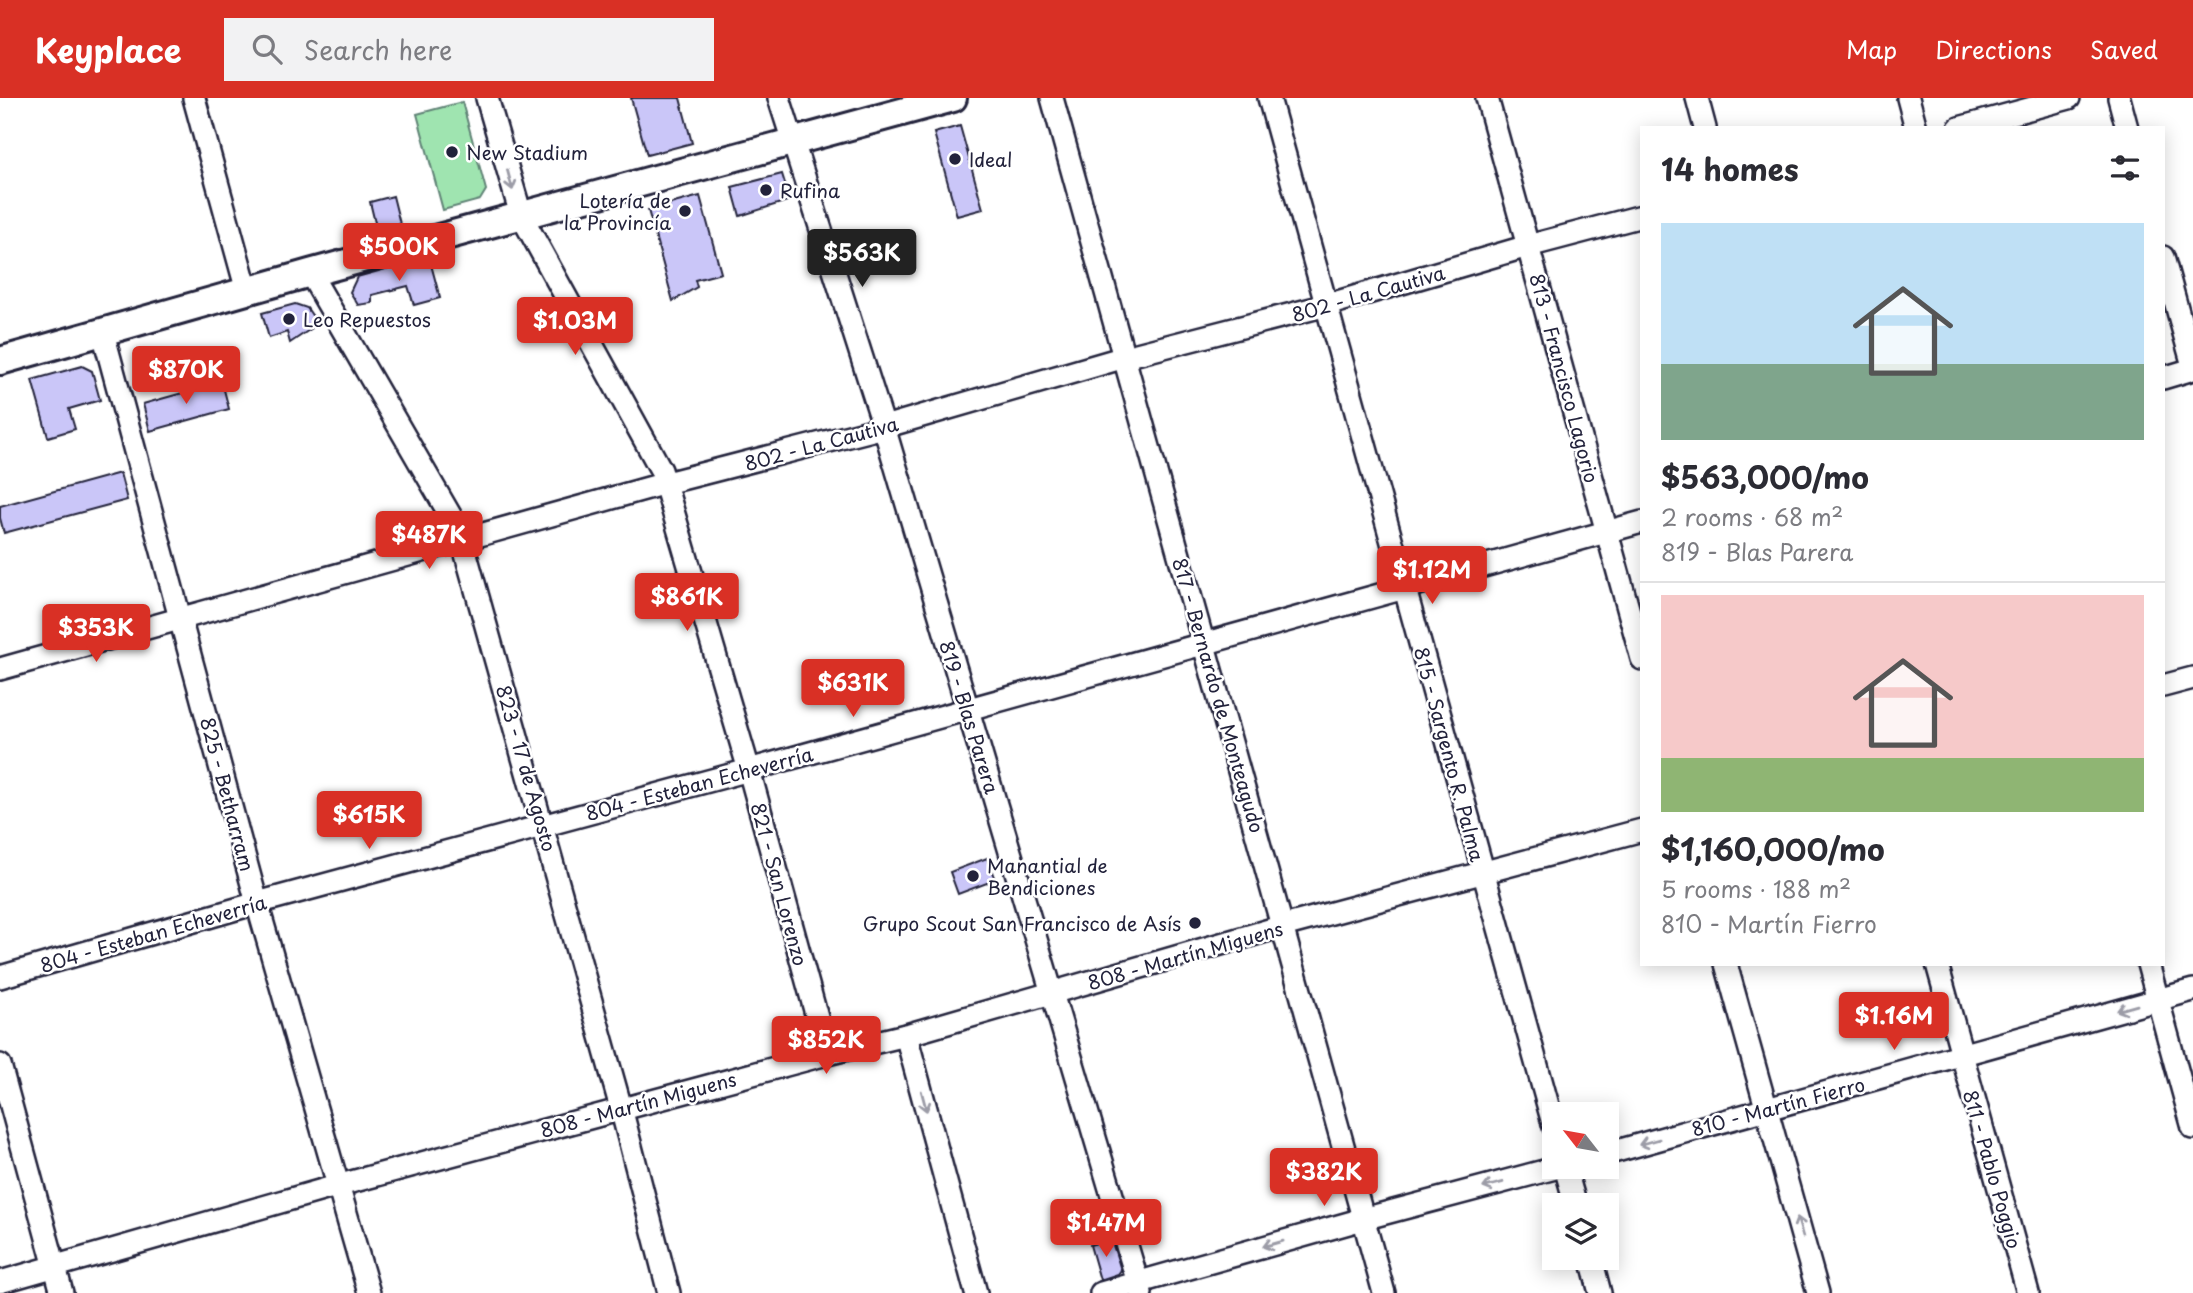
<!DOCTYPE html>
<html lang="en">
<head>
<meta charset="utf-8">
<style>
	body { margin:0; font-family:"Playpen Sans",sans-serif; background:#f2f2f3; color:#2b2b33; height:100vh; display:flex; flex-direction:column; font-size:26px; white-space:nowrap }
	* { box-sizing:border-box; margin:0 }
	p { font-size:23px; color:#7c7c81 }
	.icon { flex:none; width:38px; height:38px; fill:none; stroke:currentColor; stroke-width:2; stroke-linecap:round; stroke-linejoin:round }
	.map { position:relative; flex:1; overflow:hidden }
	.details { position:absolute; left:1640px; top:28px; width:525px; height:840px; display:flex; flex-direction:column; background:#fff; border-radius:0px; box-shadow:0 4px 18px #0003 }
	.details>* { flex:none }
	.needle { width:46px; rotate:301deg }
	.buttons { position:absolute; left:1542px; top:1004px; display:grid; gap:14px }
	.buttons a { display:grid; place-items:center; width:77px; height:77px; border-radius:0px; background:#fff; box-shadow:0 4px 18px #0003; font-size:35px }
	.price { position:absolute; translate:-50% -60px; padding:0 16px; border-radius:7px; background:#d93025; color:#fff; font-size:23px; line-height:46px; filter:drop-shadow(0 2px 4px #0008) }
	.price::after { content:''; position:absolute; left:50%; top:42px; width:21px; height:16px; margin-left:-10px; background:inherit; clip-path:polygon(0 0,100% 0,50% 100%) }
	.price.selected { background:#222; color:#fff }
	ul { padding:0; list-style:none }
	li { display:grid; align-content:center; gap:14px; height:371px; padding:0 21px }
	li+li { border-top:2px solid #e1e1e2 }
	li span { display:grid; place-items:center; height:217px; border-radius:0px; color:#555 }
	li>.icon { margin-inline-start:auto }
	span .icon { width:126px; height:126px; fill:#fffc; stroke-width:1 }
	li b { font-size:30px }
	h2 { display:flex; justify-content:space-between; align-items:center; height:84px; padding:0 21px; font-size:30px }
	header { display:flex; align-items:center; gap:42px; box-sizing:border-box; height:98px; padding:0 35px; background:#d93025; color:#fff }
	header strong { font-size:33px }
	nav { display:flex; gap:38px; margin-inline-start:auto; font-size:24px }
	.search { width:490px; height:63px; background:#f2f2f3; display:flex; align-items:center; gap:18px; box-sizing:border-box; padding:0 24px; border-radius:0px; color:#7c7c81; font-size:26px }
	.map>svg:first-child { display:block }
</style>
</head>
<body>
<header>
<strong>Keyplace</strong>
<div class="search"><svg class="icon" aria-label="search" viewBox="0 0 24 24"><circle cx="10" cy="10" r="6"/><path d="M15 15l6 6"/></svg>Search here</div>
<nav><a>Map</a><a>Directions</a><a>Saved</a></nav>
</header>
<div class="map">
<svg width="2193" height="1195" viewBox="0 0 2193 1195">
	<rect width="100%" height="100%" fill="#fff"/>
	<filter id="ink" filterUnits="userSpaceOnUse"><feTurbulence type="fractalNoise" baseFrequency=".0143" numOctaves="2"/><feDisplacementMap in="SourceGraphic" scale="14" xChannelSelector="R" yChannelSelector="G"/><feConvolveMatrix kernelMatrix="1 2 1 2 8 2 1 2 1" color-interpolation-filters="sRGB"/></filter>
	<g filter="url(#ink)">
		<polygon fill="#9fe4b0" stroke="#608376" stroke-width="2" points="462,4 486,92 480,102 443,112 417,16"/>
		<g fill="#cac6f8" stroke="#22223b" stroke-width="2">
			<polygon points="631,0 680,0 692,45 647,57"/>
			<polygon points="960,28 983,111 957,118 934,35"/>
			<polygon points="782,76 790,102 740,118 732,89"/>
			<polygon points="393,98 400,126 377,133 370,104"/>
			<polygon points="700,98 721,175 695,182 697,189 673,203 648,112"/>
			<polygon points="429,159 440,200 414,207 408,188 372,197 372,205 358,207 350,194 357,179"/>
			<polygon points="295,206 307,210 318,226 290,245 287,234 269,240 262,215"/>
			<polygon points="82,268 92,273 100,302 69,311 75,331 48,339 32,282"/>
			<polygon points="222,284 229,311 150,333 143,306"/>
			<polygon points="120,375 127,402 4,435 0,420 0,408"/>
			<polygon points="987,760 995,782 958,796 950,774"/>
			<polygon points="1111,1141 1121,1172 1118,1176 1100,1182 1090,1147"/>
		</g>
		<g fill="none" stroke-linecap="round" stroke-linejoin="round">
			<defs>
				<g id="minor">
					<polyline points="194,0 247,193"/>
					<polyline points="487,0 521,117 661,372 749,672 827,956"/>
					<polyline points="779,0 884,329 1141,1195"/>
					<polyline points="1052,0 1384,1195"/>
					<polyline points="1269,0 1554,1029"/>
					<polyline points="1487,0 1642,561"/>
					<polyline points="1697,0 1705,30"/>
					<polyline points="1908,0 1916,30"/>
					<polyline points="2119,0 2127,30"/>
					<polyline points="1959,30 2069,0"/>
					<polyline points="2163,159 2193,268"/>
					<polyline points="310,175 457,429 462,442 621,1010 669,1195"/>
					<polyline points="103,235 257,805 369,1195"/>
					<polyline points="2163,280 2193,271"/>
					<polyline points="0,571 666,385 884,329 1125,259 1327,207 1528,148 1642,118"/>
					<polyline points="2163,588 2193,580"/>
					<polyline points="1726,866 1818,1195"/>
					<polyline points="1937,866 2028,1195"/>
					<polyline points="2148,866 2193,1030"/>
					<polyline points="0,879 257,805 749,672 1642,424"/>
					<polyline points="906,937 976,1195"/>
					<polyline points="0,967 62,1195"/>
					<polyline points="1606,1056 2193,892"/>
					<polyline points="1565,1069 1576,1108"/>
					<polyline points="1591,1160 1600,1195"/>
					<polyline points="0,1184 340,1087 827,956 906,937 1283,828 1642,732"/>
					<polyline points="1101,1195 1363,1121 1559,1069"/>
				</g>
				<polyline id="major" points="0,263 310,175 953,0"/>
			</defs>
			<use href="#minor" stroke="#22223b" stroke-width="26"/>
			<use href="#major" stroke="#22223b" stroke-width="32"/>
			<use href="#minor" stroke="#fff" stroke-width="21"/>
			<use href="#major" stroke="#fff" stroke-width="26"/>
		</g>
		<defs><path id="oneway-shaft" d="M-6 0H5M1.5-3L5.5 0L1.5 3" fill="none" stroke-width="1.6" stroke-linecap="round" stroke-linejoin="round" transform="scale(1.75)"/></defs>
		<g stroke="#9c9ca7">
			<use href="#oneway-shaft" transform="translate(510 82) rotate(75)"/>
			<use href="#oneway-shaft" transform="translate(2127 910) rotate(164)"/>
			<use href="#oneway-shaft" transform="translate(924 1003) rotate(75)"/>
			<use href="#oneway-shaft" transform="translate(1649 1044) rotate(164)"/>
			<use href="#oneway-shaft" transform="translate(1493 1087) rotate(165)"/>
			<use href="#oneway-shaft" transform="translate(1800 1129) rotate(-106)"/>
			<use href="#oneway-shaft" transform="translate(1273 1146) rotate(164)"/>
		</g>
	</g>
	<g fill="#22223b" stroke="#fff" stroke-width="2.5">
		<circle cx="452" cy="54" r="7"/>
		<circle cx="955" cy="61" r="7"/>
		<circle cx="766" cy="92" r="7"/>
		<circle cx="685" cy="113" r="7"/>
		<circle cx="289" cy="221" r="7"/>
		<circle cx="973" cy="778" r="7"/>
		<circle cx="1195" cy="825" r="7"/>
	</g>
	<g text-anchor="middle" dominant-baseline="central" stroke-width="5" stroke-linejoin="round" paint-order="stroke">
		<g font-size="19" fill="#22223b" stroke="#fff" text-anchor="start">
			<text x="466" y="54">New Stadium</text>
			<text x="969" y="61">Ideal</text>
			<text x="780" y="92">Rufina</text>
			<text x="671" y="102" text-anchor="end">Lotería de<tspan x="671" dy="22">la Provincía</tspan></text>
			<text x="303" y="221">Leo Repuestos</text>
			<text x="987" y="767">Manantial de<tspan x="987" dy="22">Bendiciones</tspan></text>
			<text x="1181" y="825" text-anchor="end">Grupo Scout San Francisco de Asís</text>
		</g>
		<g font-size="19" fill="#22223b" stroke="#fff">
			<text transform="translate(1368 195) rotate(-16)">802 - La Cautiva</text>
			<text transform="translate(1565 280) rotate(75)">813 - Francisco Lagorio</text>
			<text transform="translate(821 345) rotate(-15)">802 - La Cautiva</text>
			<text transform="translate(1219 597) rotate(74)">817 - Bernardo de Monteagudo</text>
			<text transform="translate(970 619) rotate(73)">819 - Blas Parera</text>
			<text transform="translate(1450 656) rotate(75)">815 - Sargento R. Palma</text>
			<text transform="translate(527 670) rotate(74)">823 - 17 de Agosto</text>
			<text transform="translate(699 685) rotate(-15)">804 - Esteban Echeverría</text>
			<text transform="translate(228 696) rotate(75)">825 - Betharram</text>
			<text transform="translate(780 786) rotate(75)">821 - San Lorenzo</text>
			<text transform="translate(153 835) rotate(-16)">804 - Esteban Echeverría</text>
			<text transform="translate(1185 857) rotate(-16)">808 - Martín Miguens</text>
			<text transform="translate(638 1006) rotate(-15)">808 - Martín Miguens</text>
			<text transform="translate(1778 1008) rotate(-15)">810 - Martín Fierro</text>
			<text transform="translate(1993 1071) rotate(74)">811 - Pablo Poggio</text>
		</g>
	</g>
</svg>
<div class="buttons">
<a><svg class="needle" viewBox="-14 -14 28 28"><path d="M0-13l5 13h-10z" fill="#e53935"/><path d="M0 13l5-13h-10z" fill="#7c7c81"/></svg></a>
<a><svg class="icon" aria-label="layers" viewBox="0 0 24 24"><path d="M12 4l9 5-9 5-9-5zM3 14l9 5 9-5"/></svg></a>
</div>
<b class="price" style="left:399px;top:185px">$500K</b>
<b class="price selected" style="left:862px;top:191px">$563K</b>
<b class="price" style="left:575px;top:259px">$1.03M</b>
<b class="price" style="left:186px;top:308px">$870K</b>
<b class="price" style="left:429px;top:473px">$487K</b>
<b class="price" style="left:1432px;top:508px">$1.12M</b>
<b class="price" style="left:687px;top:535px">$861K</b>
<b class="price" style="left:96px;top:566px">$353K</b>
<b class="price" style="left:853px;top:621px">$631K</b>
<b class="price" style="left:369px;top:753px">$615K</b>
<b class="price" style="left:1894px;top:954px">$1.16M</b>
<b class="price" style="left:826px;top:978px">$852K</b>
<b class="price" style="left:1324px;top:1110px">$382K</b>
<b class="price" style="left:1106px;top:1161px">$1.47M</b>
<section class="details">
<h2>14 homes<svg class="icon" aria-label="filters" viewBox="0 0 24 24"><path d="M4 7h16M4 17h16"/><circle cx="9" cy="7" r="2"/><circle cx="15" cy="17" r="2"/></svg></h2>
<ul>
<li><span style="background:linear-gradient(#bfe0f5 65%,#7fa58c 0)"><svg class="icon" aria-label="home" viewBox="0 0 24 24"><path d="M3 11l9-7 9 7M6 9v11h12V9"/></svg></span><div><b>$563,000/mo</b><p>2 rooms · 68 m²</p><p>819 - Blas Parera</p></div></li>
<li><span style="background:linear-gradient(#f6c9c9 75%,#8fb573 0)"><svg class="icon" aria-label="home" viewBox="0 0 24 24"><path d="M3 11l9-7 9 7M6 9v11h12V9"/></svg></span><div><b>$1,160,000/mo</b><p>5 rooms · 188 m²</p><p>810 - Martín Fierro</p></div></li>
</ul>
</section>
</div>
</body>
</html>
